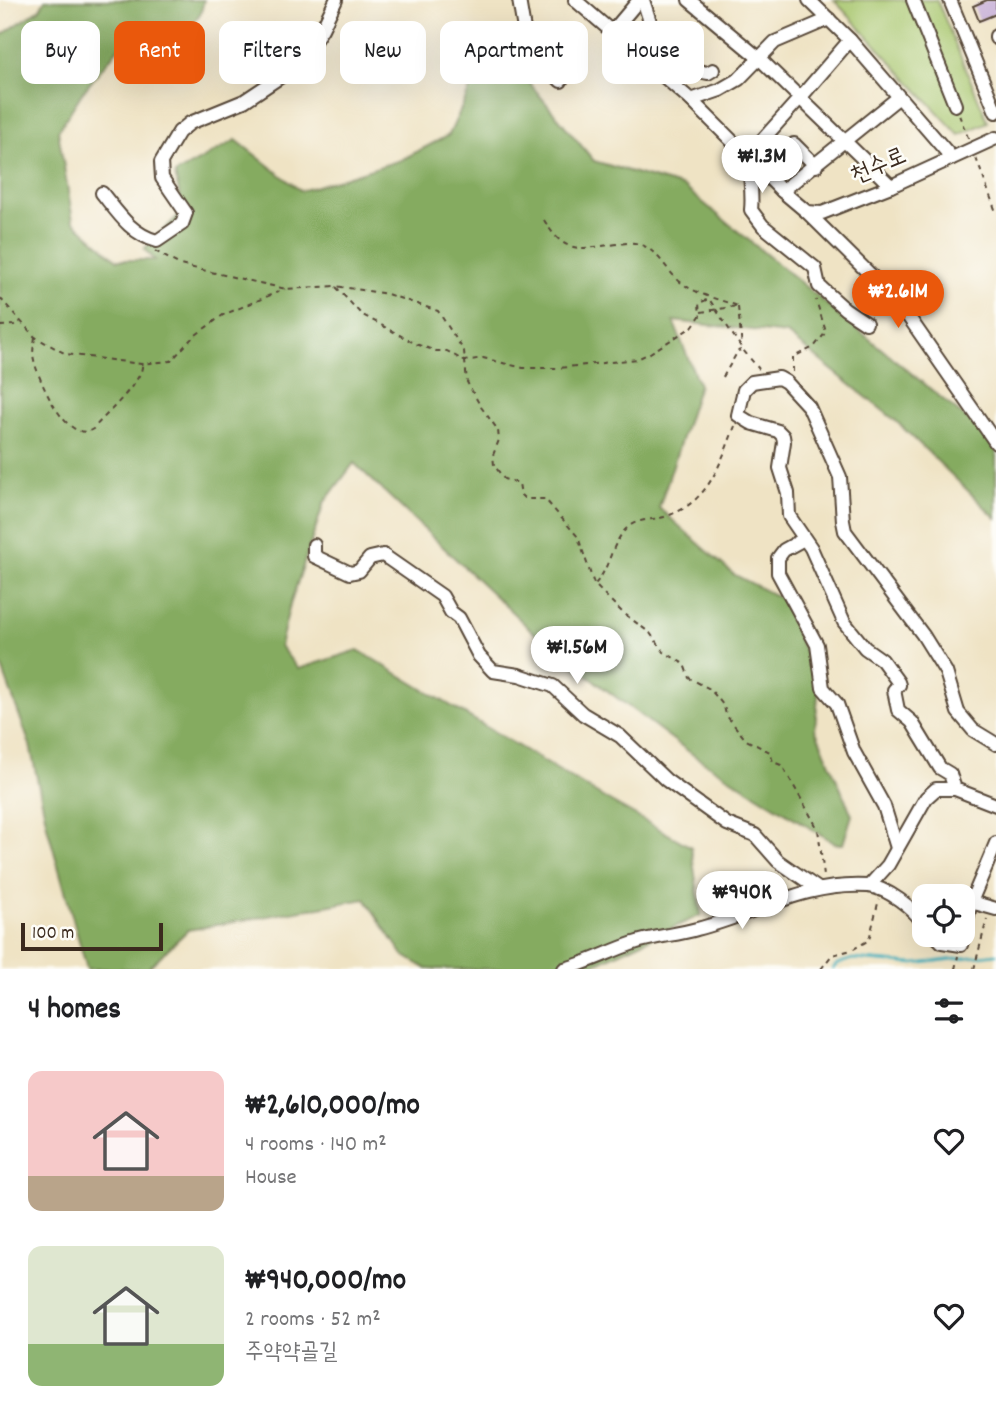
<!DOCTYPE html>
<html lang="en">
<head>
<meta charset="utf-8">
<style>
	body { margin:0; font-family:Dekko,"Poor Story",sans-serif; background:#f2f2f2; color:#202124; height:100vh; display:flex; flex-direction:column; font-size:26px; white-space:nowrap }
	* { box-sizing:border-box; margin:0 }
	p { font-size:23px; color:#757577 }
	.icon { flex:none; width:38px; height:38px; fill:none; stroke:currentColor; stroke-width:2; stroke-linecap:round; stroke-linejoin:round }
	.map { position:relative; height:969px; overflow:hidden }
	.panel { display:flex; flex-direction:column; background:#fff; flex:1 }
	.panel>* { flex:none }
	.hud { position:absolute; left:21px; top:21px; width:956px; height:63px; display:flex; gap:14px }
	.fabs { position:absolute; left:912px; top:884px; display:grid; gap:14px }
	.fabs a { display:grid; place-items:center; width:63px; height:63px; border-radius:14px; background:#fff; box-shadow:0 7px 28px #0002; font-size:35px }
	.scale { position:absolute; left:21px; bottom:18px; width:142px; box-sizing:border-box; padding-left:7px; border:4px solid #3b2a1e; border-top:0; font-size:19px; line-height:24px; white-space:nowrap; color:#3b2a1e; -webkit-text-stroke:5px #fdfcf7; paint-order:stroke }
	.price { position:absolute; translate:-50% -60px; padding:0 16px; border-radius:24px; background:#fff; color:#222; font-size:23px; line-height:46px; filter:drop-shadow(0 2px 4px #0008) }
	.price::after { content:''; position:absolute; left:50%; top:42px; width:21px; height:16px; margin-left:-10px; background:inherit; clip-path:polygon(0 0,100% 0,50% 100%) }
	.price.selected { background:#ea580c; color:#fff }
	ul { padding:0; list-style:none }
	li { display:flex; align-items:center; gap:21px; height:175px; padding:0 28px }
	li span { display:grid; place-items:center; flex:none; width:196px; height:140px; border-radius:14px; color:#555 }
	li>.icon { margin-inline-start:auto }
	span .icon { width:84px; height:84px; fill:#fffc; stroke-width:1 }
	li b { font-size:30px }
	h2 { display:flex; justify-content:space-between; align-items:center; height:84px; padding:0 28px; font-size:30px }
	.tag { padding:0 24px; border-radius:14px; background:#fff; box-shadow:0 7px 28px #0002; font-size:24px; line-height:63px }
	.tag.selected { background:#ea580c; color:#fff }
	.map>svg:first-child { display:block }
</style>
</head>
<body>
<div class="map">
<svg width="996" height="969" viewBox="0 0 996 969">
	<rect width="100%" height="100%" fill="#fdfcf7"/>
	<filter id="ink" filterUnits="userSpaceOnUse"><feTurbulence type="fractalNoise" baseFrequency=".0143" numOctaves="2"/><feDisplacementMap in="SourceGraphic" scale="14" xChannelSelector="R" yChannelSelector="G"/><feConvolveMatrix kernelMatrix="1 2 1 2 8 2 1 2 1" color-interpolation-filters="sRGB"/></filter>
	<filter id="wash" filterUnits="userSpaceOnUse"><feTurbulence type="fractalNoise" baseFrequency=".00686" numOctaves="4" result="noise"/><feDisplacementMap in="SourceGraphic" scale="28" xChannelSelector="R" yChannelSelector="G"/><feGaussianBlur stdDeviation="1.57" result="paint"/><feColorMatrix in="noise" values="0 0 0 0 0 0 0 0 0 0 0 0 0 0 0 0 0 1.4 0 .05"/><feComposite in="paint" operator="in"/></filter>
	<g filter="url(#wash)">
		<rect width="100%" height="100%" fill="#efe3c4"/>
		<polygon fill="#a7c66d" stroke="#717846" stroke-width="2" points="834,0 937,0 988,122 959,135"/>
		<polygon fill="#85ab60" stroke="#606a3f" stroke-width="2" points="45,0 204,0 201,12 170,57 120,46 82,93 58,131 73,221 117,260 155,260 144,249 183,211 175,174 236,140 301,191 401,160 449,135 493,39 594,161 684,187 984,433 996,451 996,518 896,421 787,334 673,321 699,385 659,508 733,574 782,599 819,685 815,729 852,815 843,844 836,844 696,757 549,647 354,463 324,503 289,608 280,646 298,669 358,650 611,802 691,847 701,915 595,964 549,969 427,969 403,955 365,899 188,930 150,966 150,969 87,969 48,830 30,745 0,662 0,36 40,9"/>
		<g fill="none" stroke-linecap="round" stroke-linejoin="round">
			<polyline stroke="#42b0bd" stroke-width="2.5" points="833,969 837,964 853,959 914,964 996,954"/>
		</g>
		<g id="blocks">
			<polygon fill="#c4acd5" points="987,0 996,0 996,14 979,21 973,6"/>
		</g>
	</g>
	<g filter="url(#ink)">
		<use href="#blocks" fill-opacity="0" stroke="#564637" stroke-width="2"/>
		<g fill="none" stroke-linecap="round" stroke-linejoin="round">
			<defs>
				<g id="minor">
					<polyline points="519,0 527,47 561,81"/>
					<polyline points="575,0 691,100 782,191 807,212 822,213 891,186 996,138"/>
					<polyline points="643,0 666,71"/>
					<polyline points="689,0 760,59 800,98 850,40"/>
					<polyline points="809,0 850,40 952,158"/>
					<polyline points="913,0 955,105"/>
					<polyline points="950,0 996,112"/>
					<polyline points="612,32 639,0"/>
					<polyline points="996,36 996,38"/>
					<path d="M660 75 677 63 685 62C694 65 696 72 708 73L713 70"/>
					<polyline points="691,100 720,90 739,79 775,42 829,19"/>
					<polyline points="794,144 816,166"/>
					<polyline points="747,157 800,98 891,186"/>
					<path d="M750 160C749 177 753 193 751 210L763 226 815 268 819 286 845 309 866 323"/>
					<polyline points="782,191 899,97"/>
					<path d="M102 193C118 213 131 234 157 241L182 224 186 213 162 178 161 162 179 132 190 123 244 101 298 65 322 29 336 0"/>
					<polyline points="807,212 899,303 996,443"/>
					<polyline points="804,539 784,550 778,558 778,573 817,645 823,688 837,704 854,752 884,806 897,848"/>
					<polyline points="314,545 314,556 350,573 359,571 370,558 383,555 442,596 451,612 459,618 479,656 493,671 519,675 553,686 583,714 620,736 666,780 727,824 755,835 778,861 817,888"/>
					<polyline points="955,789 950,774 940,768 912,722 898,710 894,690 899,685 898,682 882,660 865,648 844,622 811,548 789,516 788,493 780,468 784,442 783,436 778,431 751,423 738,415 744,390 752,382 779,378 786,382 809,407 840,477 843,521 845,531 923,635 946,672 958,712 973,730 996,744"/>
					<polyline points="869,886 888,865 926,798 936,789 955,789 996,805"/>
					<polyline points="971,902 996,909"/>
					<polyline points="934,934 942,942 961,945 971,902 996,843"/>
					<path d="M564 969C588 963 610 951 634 943 654 936 677 935 697 929 757 914 803 882 868 886 888 888 913 908 924 924"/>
				</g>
			</defs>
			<use href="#minor" stroke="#564637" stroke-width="16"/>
			<g stroke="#564637" stroke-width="2" stroke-dasharray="5 5" stroke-linecap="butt">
				<polyline points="959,115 969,140"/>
				<polyline points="976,158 996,212"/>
				<path d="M544 220C566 257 580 248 618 244 625 243 633 242 639 244 660 251 666 272 683 284 698 295 721 300 738 306"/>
				<polyline points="155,251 180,265 286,289 335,286 362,290 387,294 438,311 464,351 467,382 481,407 498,430 499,440 493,455 494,465 504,479 519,483 521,495 525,499 545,499 578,537 594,584 622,612 650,633 664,652 684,664 689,678 710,689 724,706 726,715 746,740 770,752 773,762 781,765 786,772 818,829 824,876"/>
				<polyline points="336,287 361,314 416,344 436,351 447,351 464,361 483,358 523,368 559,368 637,359 650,353 692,327 700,316 699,303 709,299 743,350 759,369"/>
				<polyline points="0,298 35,337 66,354 141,364 171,361 193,337 223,315 285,289"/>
				<polyline points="738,307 742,347"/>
				<polyline points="701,312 737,306"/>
				<polyline points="0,326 14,325 20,322"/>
				<path d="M35 337C34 345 32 352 34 360 38 379 67 446 93 429 104 416 144 380 142 365"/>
				<polyline points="793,372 793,357 814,347 826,332 816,300"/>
				<polyline points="723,377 738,351 741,350"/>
				<path d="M595 584C610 569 610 544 628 527 637 519 652 520 664 517 709 503 719 466 735 426"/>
				<polyline points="821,969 832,955 852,950 869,940 879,899"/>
				<polyline points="955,969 958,956"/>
				<polyline points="974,969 987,919"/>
			</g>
			<use href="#minor" stroke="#fff" stroke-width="12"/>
		</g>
	</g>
	<g text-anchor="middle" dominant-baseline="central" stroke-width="5" stroke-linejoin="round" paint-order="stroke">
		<g font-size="24" fill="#3b2a1e" stroke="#fdfcf7">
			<text transform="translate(879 167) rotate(-23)">천수로</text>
		</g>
	</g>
</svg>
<div class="fabs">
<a><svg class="icon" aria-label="locate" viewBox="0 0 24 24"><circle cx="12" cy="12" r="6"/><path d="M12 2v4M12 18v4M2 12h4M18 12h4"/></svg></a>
</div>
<div class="scale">100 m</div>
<b class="price" style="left:762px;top:195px">₩1.3M</b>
<b class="price selected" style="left:898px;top:330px">₩2.61M</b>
<b class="price" style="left:577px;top:686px">₩1.56M</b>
<b class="price" style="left:742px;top:931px">₩940K</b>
<div class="hud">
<a class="tag">Buy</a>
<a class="tag selected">Rent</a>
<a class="tag">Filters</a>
<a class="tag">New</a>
<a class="tag">Apartment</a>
<a class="tag">House</a>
</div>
</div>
<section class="panel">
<h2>4 homes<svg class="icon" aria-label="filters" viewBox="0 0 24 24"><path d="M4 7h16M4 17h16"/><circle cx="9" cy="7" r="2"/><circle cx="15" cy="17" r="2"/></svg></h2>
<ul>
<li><span style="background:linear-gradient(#f6c9c9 75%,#b9a48a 0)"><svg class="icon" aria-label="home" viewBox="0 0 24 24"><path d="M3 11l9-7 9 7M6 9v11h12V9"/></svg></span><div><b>₩2,610,000/mo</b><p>4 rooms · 140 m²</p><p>House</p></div><svg class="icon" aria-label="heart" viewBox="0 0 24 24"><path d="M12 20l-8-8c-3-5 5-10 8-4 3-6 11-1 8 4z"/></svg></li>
<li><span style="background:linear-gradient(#dfe7d0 70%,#8fb573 0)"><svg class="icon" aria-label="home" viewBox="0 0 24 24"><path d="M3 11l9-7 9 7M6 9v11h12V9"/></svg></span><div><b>₩940,000/mo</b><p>2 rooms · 52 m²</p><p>주약약골길</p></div><svg class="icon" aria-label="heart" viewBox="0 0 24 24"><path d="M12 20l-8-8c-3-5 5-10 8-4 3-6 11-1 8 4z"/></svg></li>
</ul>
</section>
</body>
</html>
